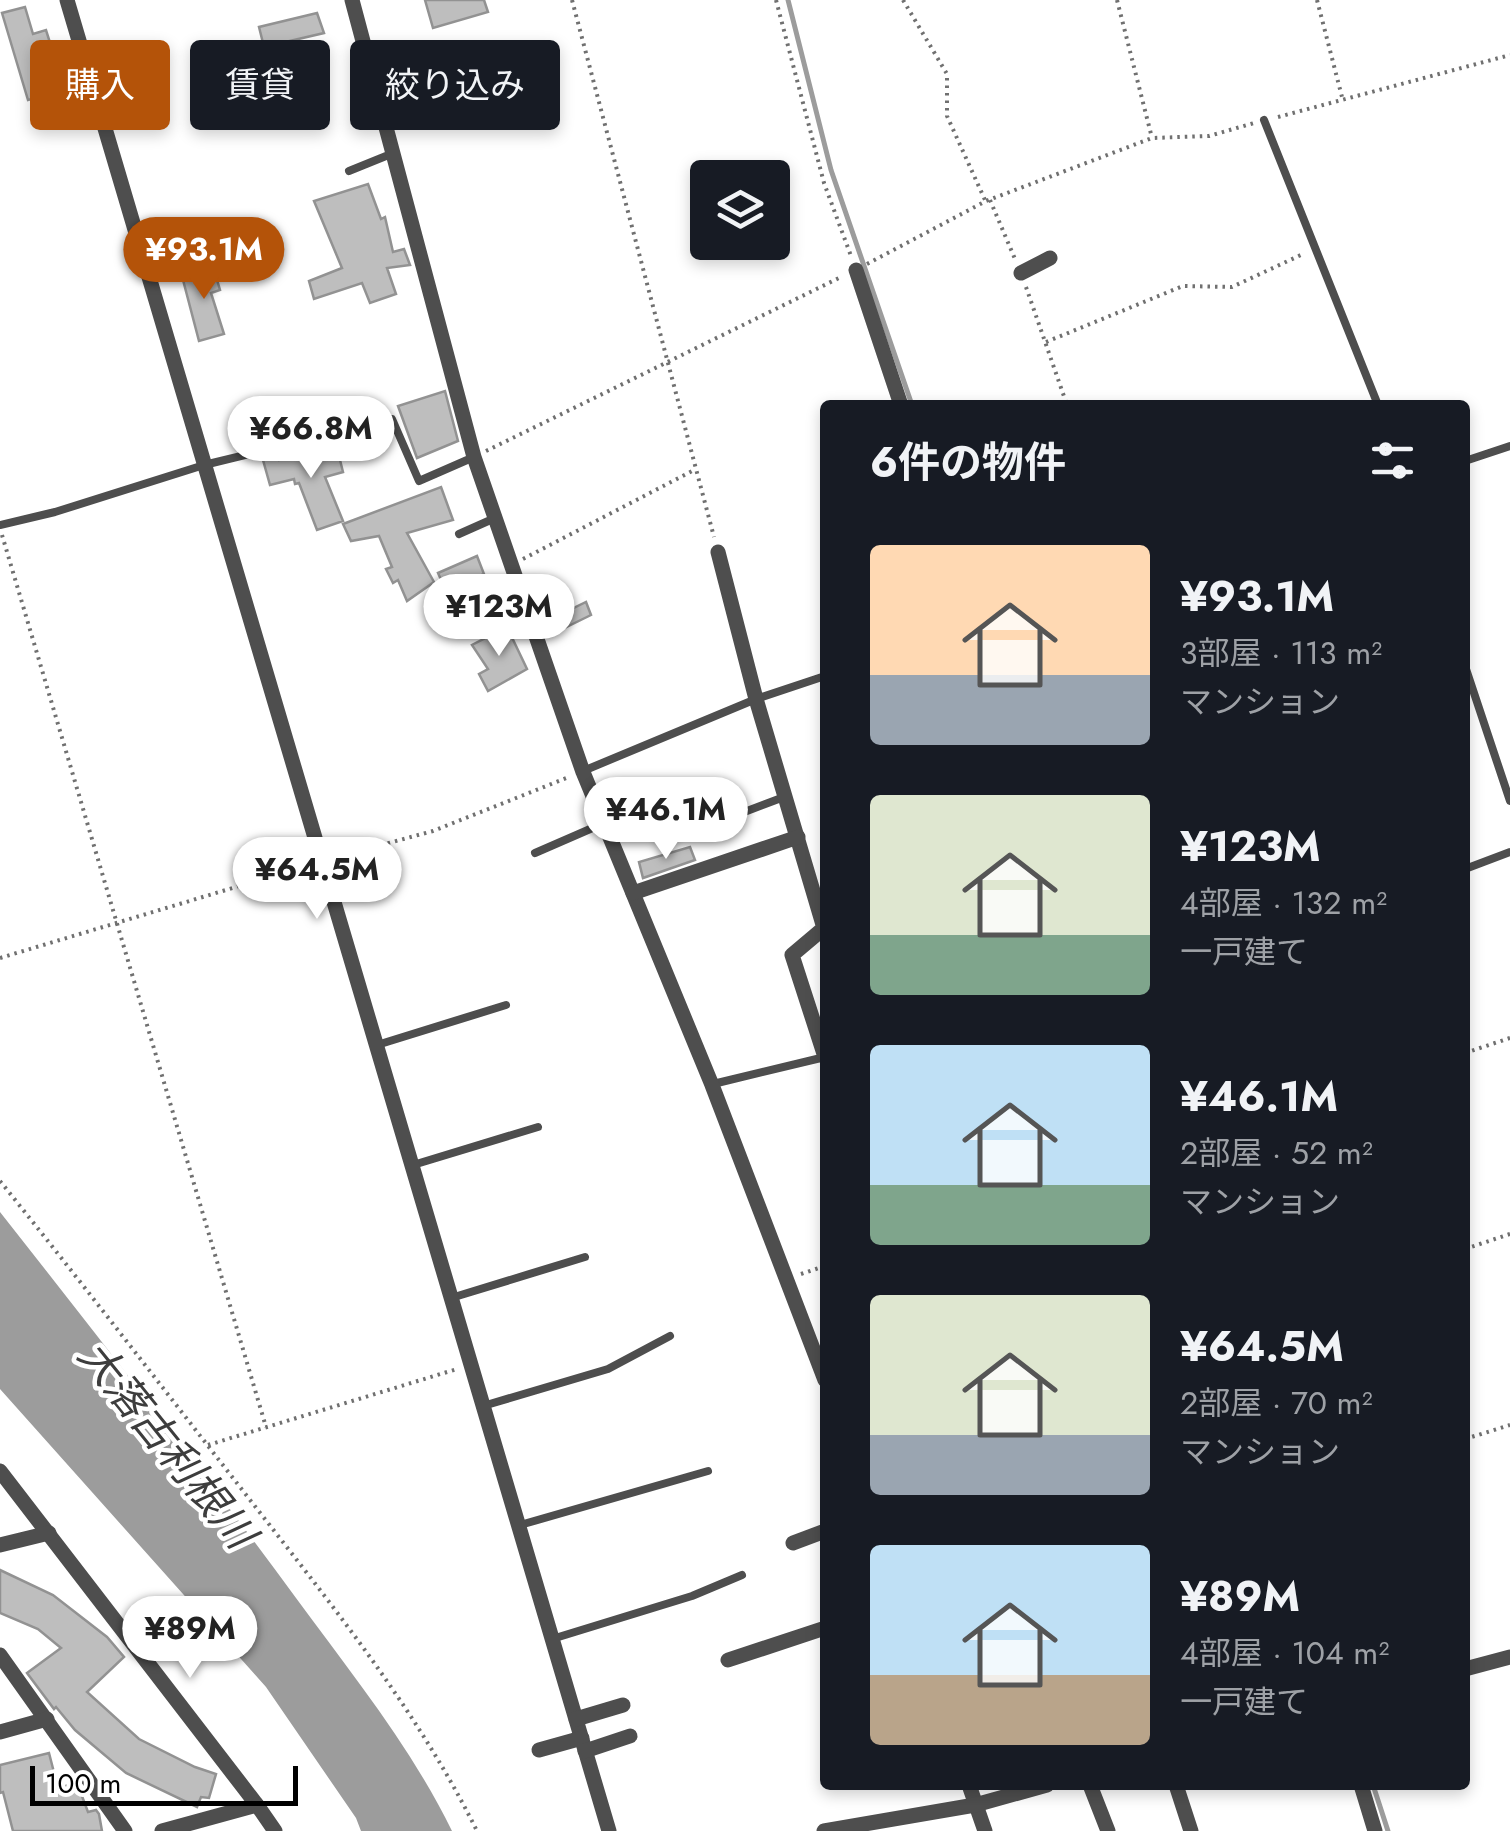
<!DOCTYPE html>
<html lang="ja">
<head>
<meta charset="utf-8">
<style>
	body { margin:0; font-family:Jost,"Noto Sans JP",sans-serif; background:#242831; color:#f1f3f6; height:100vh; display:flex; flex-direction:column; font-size:38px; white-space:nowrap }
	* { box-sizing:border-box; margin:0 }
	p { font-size:32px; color:#9ea1a6 }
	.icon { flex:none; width:55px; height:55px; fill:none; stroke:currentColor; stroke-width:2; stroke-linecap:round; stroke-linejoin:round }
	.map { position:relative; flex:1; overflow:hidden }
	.sheet { position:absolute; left:820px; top:400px; width:650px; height:1390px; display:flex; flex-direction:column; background:#171b24; border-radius:10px; box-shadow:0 5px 15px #0003 }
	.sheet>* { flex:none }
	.banner { position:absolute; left:30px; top:40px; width:640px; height:90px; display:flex; gap:20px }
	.controls { position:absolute; left:690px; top:160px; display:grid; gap:20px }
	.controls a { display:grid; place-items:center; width:100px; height:100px; border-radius:10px; background:#171b24; box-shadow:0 5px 15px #0003; font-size:50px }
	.scale { position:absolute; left:30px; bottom:25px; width:268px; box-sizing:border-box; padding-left:10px; border:5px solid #000; border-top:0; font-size:28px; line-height:35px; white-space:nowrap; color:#000; -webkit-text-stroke:8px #fff; paint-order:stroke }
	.price { position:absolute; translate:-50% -85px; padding:0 22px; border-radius:35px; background:#fff; color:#222; font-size:32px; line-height:65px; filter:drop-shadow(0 2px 5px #0008) }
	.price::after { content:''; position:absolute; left:50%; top:60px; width:30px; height:22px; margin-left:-15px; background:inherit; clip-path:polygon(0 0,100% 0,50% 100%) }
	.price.on { background:#b45309; color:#fff }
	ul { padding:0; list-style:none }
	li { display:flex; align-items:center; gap:30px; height:250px; padding:0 50px }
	li span { display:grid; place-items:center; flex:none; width:280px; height:200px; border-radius:10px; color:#555 }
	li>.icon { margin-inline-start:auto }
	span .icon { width:120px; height:120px; fill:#fffc; stroke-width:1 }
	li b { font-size:42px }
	h2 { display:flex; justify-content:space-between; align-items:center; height:120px; padding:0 50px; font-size:42px }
	.tag { padding:0 35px; border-radius:10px; background:#171b24; box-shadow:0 5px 15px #0003; font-size:35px; line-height:90px }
	.tag.on { background:#b45309; color:#fff }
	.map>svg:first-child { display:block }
</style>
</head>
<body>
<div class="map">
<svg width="1510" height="1831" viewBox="0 0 1510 1831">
	<rect width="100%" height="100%" fill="#fff"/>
	<path fill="#9c9c9c" d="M0 1212C100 1339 200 1467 296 1598 351 1673 411 1747 452 1831H361L356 1818 266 1687 0 1389Z"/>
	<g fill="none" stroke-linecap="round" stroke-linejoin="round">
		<g stroke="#9c9c9c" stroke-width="5">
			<polyline points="788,0 831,170 912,405"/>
			<polyline points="1373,1785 1388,1831"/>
		</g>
	</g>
	<g fill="#bebebe" stroke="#929292" stroke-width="2.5">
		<polygon points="425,0 484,0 488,12 433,28"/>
		<polygon points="25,7 33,34 46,30 65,90 28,100 2,13"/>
		<polygon points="317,13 324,33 264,47 259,27"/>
		<polygon points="148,55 161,86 124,95 122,88 106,91 101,69"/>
		<polygon points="368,184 381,219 385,217 393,252 404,249 410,265 387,268 396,294 370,303 362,283 314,299 309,281 342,268 314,201"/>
		<polygon points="213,266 220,290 211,293 224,334 199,341 182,276"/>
		<polygon points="445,391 458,441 417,458 398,406"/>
		<polygon points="336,444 343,472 325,477 343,521 317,530 299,483 295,484 294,479 270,485 263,460 278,457 279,460"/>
		<polygon points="441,487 453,520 407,533 434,582 407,601 398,580 393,583 386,569 392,567 379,536 351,541 343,524"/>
		<polygon points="477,556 484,574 446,591 438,573"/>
		<polygon points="586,602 591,615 548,636 543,623"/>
		<polygon points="507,627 527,669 488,691 479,674 488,669 472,645"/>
		<polygon points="690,847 695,860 643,878 639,862"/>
		<polygon points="0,1570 53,1595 107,1637 124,1657 87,1692 139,1739 195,1767 216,1774 209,1798 201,1797 197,1807 126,1773 75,1730 56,1707 54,1709 27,1673 61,1648 38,1629 0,1613"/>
		<polygon points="49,1753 58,1788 77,1783 88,1812 96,1810 99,1814 102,1831 13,1831 3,1792 0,1793 0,1765"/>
	</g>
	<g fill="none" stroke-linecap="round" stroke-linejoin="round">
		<g stroke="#707070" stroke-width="4" stroke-dasharray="2.5 5" stroke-linecap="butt">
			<polyline points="572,0 714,537"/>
			<polyline points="776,0 824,183 851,256"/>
			<polyline points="903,0 947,74 947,116 985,200"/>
			<polyline points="1117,0 1152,138"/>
			<polyline points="1317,0 1342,97"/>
			<polyline points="1278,117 1510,55"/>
			<polyline points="990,200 1015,259"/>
			<polyline points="867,264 986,201 1152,138 1209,136 1254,123"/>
			<polyline points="1026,287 1067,405"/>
			<polyline points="1046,342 1183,286 1232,287 1303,254"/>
			<polyline points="486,451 841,277"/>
			<polyline points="2,535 266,1427"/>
			<polyline points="523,559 696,469"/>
			<polyline points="337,857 433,831 569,777"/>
			<polyline points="0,958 309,865"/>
			<polyline points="1465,1053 1510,1038"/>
			<path d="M0 1181C86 1288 169 1396 254 1505 335 1609 418 1712 477 1831"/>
			<polyline points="1465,1249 1510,1234"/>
			<polyline points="801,1274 825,1266"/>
			<polyline points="1465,1439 1510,1425"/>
			<polyline points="208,1445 457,1369"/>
		</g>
		<g stroke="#4e4e4e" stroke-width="8">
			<polyline points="1264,120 1378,405"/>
			<polyline points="349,171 391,154"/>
			<polyline points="1465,461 1510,446"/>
			<polyline points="0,525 55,512 204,465 392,419 419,481 474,457"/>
			<polyline points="459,534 495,518"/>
			<polyline points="1465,666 1510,801"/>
			<polyline points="583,771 756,699 825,676"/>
			<polyline points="718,822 784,797"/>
			<polyline points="535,853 604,823"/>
			<polyline points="1465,869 1510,852"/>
			<polyline points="377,1045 506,1005"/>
			<polyline points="713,1084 825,1057"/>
			<polyline points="413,1165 538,1127"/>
			<polyline points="451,1298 585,1257"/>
			<polyline points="483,1406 608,1369 670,1336"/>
			<polyline points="520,1525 708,1471"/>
			<polyline points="552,1639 692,1596 742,1575"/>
		</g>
		<g stroke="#4e4e4e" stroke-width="15">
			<polyline points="67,0 609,1831"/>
			<polyline points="352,0 474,457 583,772 712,1085 825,1380"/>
			<polyline points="856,270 901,405"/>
			<polyline points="1021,273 1050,258"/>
			<polyline points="718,552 756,699 824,928 792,955 825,1057"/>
			<polyline points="633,893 798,837"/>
			<polyline points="0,1471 257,1805 162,1831"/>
			<polyline points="793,1543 825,1531"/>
			<polyline points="0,1545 49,1533"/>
			<polyline points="0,1655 125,1831"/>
			<polyline points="728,1660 825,1628"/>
			<polyline points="1465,1669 1510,1657"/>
			<polyline points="576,1719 623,1705"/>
			<polyline points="0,1732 47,1719"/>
			<polyline points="539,1750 582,1738"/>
			<polyline points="585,1751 630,1736"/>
			<polyline points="969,1785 985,1831"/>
			<polyline points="1090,1785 1108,1831"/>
			<polyline points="1176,1785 1191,1831"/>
			<polyline points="1361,1785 1375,1831"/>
			<polyline points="257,1805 275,1831"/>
			<polyline points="824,1831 975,1805 1047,1785"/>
		</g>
	</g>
	<g text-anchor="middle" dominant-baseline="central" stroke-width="9" stroke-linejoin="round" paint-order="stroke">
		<g font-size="42" font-style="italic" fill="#3d3d3d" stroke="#fff">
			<text transform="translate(167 1444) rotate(51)">大落古利根川</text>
		</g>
	</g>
</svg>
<div class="controls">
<a><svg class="icon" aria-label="layers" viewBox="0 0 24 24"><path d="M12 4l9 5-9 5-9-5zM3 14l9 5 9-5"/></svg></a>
</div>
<div class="scale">100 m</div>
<b class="price on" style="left:204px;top:302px">¥93.1M</b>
<b class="price" style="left:311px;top:481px">¥66.8M</b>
<b class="price" style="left:499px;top:659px">¥123M</b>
<b class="price" style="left:666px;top:862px">¥46.1M</b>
<b class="price" style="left:317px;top:922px">¥64.5M</b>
<b class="price" style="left:190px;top:1681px">¥89M</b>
<div class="banner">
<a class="tag on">購入</a>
<a class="tag">賃貸</a>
<a class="tag">絞り込み</a>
</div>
<section class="sheet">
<h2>6件の物件<svg class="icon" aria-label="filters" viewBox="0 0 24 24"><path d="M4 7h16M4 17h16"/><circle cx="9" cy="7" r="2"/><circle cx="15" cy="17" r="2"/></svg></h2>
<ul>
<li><span style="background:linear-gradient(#ffd9b3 65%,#9aa5b1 0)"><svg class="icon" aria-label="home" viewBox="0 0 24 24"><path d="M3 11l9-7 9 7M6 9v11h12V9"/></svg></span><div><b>¥93.1M</b><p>3部屋 · 113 m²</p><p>マンション</p></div></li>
<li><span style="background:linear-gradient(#dfe7d0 70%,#7fa58c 0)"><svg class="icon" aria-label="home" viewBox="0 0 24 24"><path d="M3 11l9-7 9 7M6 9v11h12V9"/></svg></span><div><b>¥123M</b><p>4部屋 · 132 m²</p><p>一戸建て</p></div></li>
<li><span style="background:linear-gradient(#bfe0f5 70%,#7fa58c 0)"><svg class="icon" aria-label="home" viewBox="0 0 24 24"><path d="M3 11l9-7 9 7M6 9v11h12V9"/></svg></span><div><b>¥46.1M</b><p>2部屋 · 52 m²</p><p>マンション</p></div></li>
<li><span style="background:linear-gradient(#dfe7d0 70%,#9aa5b1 0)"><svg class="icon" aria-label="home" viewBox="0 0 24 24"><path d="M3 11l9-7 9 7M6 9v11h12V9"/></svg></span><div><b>¥64.5M</b><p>2部屋 · 70 m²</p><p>マンション</p></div></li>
<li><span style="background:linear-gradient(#bfe0f5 65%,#b9a48a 0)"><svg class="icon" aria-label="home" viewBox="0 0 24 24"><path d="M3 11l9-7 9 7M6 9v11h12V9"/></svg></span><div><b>¥89M</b><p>4部屋 · 104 m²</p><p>一戸建て</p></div></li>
</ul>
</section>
</div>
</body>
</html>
